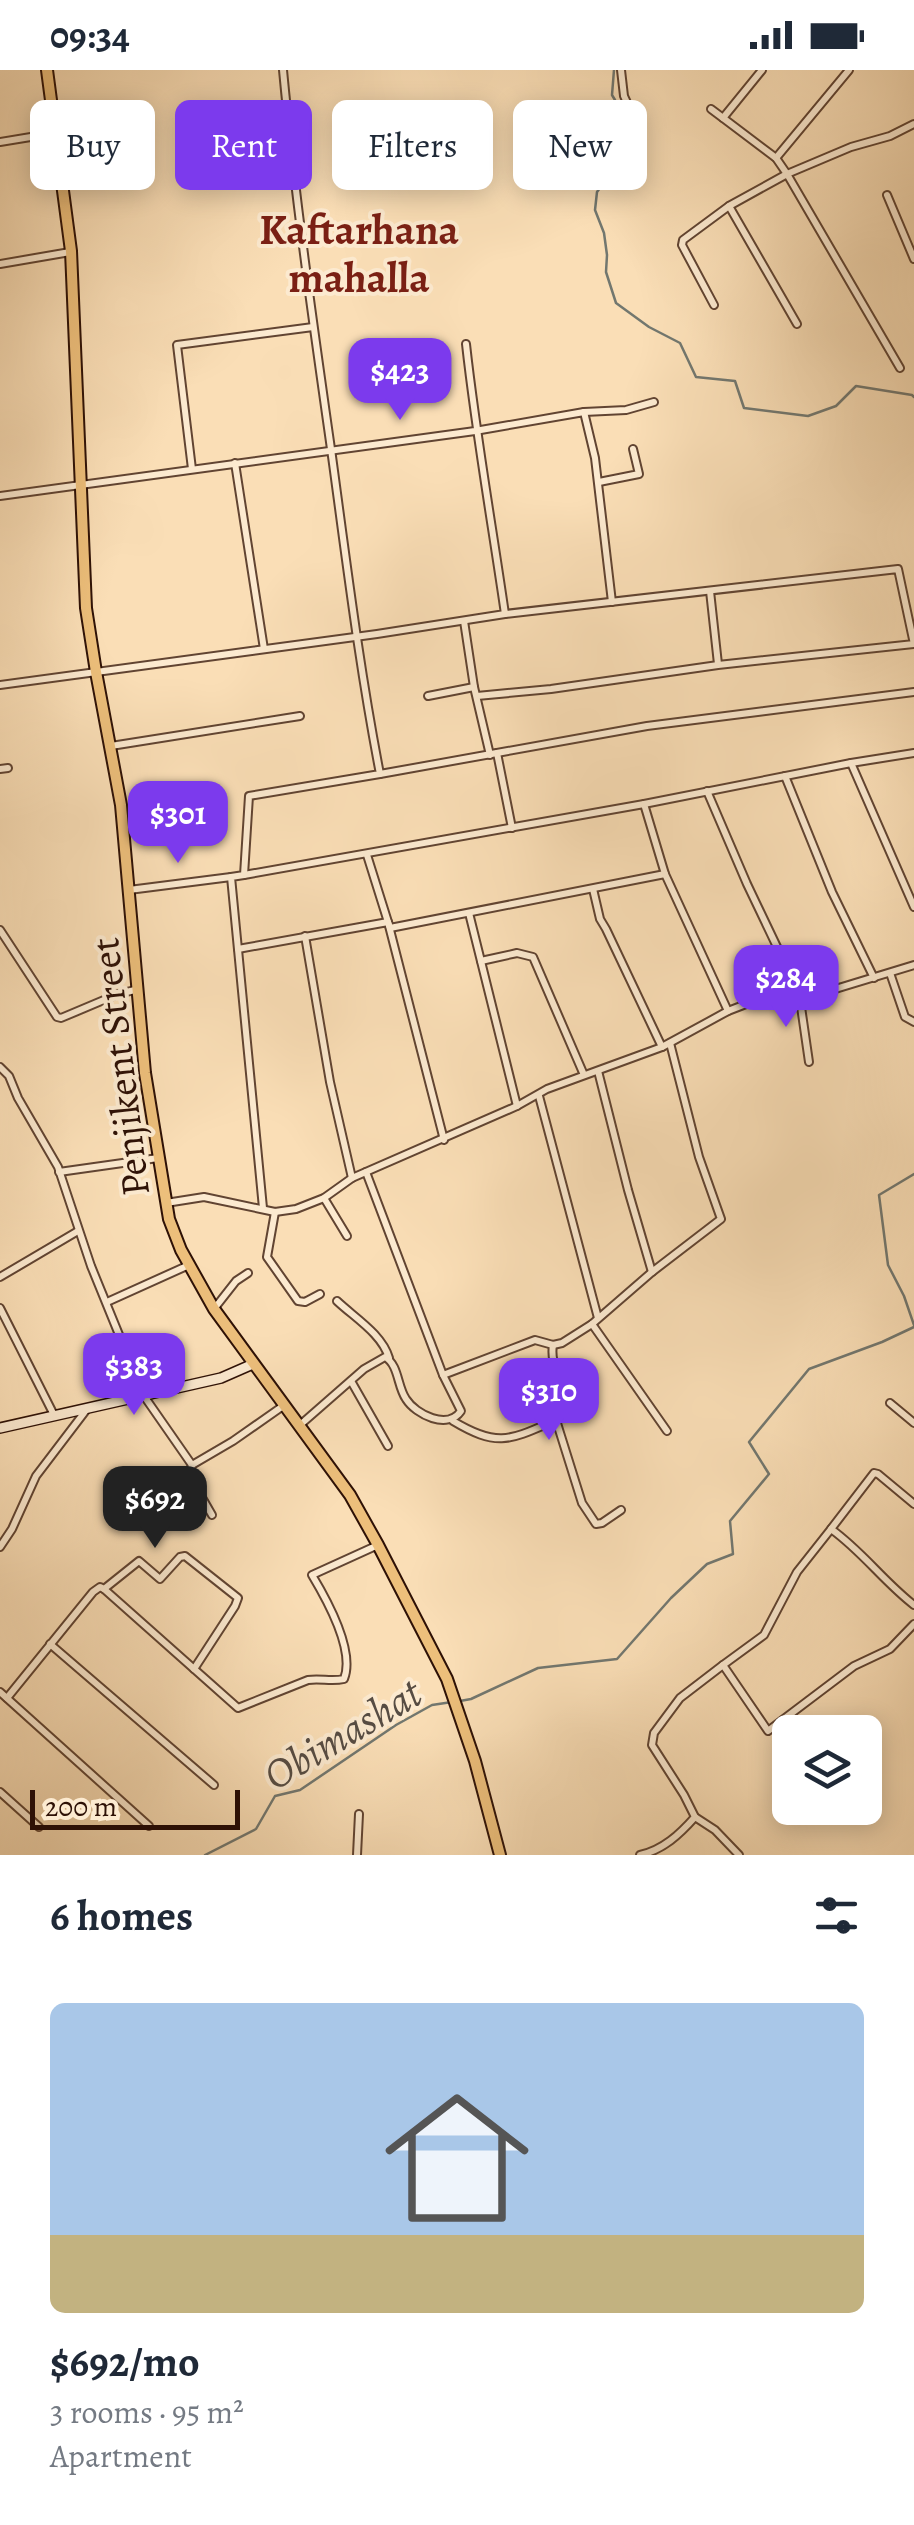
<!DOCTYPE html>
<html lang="en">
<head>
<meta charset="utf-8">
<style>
	body { margin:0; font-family:Alegreya,serif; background:#f6f6f7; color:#1f2937; height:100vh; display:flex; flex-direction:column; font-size:38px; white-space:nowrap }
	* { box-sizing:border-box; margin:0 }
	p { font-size:32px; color:#747a83 }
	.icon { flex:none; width:55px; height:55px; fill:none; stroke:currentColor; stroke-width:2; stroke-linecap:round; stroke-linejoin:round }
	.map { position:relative; height:1785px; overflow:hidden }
	.panel { display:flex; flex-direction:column; background:#fff; flex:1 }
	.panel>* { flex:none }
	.guide { position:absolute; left:30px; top:30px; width:855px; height:90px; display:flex; gap:20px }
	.tools { position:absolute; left:772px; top:1645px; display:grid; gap:20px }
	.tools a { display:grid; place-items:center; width:110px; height:110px; border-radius:15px; background:#fff; box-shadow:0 5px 25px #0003; font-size:50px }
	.scale { position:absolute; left:30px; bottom:25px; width:210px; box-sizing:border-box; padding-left:10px; border:5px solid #2e1106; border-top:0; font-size:28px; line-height:35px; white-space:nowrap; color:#2e1106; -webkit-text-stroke:8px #fcead0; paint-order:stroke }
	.price { position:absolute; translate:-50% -85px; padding:0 22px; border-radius:20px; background:#7c3aed; color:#fff; font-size:32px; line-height:65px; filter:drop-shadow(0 2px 5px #0008) }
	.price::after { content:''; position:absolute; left:50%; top:60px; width:30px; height:22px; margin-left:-15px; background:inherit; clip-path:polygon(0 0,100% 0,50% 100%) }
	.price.active { background:#222; color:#fff }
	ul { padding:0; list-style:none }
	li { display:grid; align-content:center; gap:20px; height:530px; padding:0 50px }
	li span { display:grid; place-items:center; height:310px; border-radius:15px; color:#555 }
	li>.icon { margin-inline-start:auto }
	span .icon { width:180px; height:180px; fill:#fffc; stroke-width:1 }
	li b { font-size:42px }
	h2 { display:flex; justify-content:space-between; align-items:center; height:120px; padding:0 50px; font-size:42px }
	.tag { padding:0 35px; border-radius:15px; background:#fff; box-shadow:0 5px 25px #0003; font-size:35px; line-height:90px }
	.tag.active { background:#7c3aed; color:#fff }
	.status { display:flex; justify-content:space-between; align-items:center; height:70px; padding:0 50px; background:#fff; direction:ltr }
	.status svg { height:28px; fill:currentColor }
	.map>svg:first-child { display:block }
</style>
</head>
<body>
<div class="status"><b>09:34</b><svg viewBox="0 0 49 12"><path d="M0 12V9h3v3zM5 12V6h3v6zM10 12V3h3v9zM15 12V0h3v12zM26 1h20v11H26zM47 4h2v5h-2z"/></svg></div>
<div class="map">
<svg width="914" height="1785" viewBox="0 0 914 1785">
	<rect width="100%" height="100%" fill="#fadeb6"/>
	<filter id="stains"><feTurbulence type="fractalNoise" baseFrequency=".002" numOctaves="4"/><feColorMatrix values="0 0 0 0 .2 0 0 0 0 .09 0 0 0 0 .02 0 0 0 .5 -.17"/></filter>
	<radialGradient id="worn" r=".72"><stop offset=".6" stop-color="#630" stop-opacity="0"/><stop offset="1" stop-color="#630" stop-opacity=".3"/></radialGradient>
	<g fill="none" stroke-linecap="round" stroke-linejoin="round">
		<g stroke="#72776f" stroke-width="2.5">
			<polyline points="614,0 612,25 615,30 615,36 605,54 596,55 593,66 604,74 603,79 613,89 605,111 597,122 595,140 604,163 607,185 606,202 616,233 649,257 680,273 696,307 735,311 744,338 808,346 836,336 856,316 912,325 914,327"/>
			<polyline points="914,1104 879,1125 888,1195 904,1226 914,1255"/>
			<polyline points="460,1631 471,1629 538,1598 617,1589 671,1528 707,1494 733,1484 730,1451 769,1404 749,1372 809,1299 882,1272 914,1257"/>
			<polyline points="205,1785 256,1759 275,1726 300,1720 396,1655 432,1635 452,1632"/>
		</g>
		<defs>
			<g id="street">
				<polyline points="762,0 723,48 776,88 787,104 900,298"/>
				<polyline points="711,39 723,48"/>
				<polyline points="0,72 55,63"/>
				<polyline points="615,72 630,39 624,26 621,0"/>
				<polyline points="210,81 289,71"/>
				<polyline points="776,88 849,0"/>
				<polyline points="887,125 914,189"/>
				<polyline points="729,136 797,254"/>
				<polyline points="0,194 70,182"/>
				<polyline points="714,235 682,175 683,170 729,136 787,104 851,77 890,66 914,54"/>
				<polyline points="584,342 626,340 654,332"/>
				<polyline points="235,393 264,579"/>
				<polyline points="192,399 177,275 313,257"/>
				<polyline points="599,412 639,404 633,379"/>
				<polyline points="0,426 475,361 584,342 595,388 612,532"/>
				<polyline points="710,521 718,594"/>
				<polyline points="464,551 474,617 490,685"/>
				<path d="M0 615 377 564 505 544C492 454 476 365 466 274"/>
				<polyline points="428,626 474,617"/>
				<polyline points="477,626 551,619 718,595 914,574 898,499 505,544"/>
				<polyline points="111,676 300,646"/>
				<polyline points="497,683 512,758"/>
				<polyline points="851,693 914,683"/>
				<polyline points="0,699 8,698"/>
				<polyline points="380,704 647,656 914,622"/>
				<polyline points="785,706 832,822 874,908"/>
				<polyline points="707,721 747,814 799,923 809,927 914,895"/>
				<polyline points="644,734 665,804 728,941"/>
				<polyline points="367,785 388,852 444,1070"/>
				<polyline points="244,805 644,734 851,693 914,837"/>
				<polyline points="593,819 600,849 606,859 662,977"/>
				<polyline points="129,820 231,807"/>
				<polyline points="469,843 517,1036"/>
				<polyline points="0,860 57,947 61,948 118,924 139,919"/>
				<polyline points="305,866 330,1012 352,1108"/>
				<polyline points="238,879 388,852 390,858 665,804"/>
				<polyline points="481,891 517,883 533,887 584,1005"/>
				<polyline points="890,903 905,947 914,952"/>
				<polyline points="799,923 809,992"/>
				<polyline points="0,997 9,1006 18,1028 58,1097 91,1196 144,1326 192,1395 233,1371 283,1336"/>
				<polyline points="598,1001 628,1120 652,1202"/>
				<polyline points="539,1026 598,1248"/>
				<polyline points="59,1102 158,1088"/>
				<polyline points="366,1102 443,1305 535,1270 553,1275 562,1273 592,1254 652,1202 721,1149 699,1087 670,973"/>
				<polyline points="324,1128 347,1166"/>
				<polyline points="166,1133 204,1127 275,1142 296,1139 324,1128 352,1108 517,1036 547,1019 662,977 728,941 795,915"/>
				<path d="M263 1138 231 807 244 805 249 726 380 704C359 596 346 488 331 379 313 253 295 127 283 0"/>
				<polyline points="275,1142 267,1187 298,1231 305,1232 320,1224"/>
				<polyline points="0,1207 78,1161"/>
				<path d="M337 1231C355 1248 382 1264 389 1288"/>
				<polyline points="107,1232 189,1195"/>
				<polyline points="0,1238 54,1345"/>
				<polyline points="214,1239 236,1211 248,1203"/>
				<polyline points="592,1254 667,1361"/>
				<polyline points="351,1311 388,1376"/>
				<polyline points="890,1333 914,1353"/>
				<polyline points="556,1350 582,1433 596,1454 602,1453 621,1440"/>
				<path d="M453 1351C498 1378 510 1370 556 1350 578 1322 548 1304 553 1275"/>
				<path d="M300 1355 364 1299 385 1287C399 1295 397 1316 406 1329 416 1345 448 1360 461 1341L443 1305"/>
				<polyline points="192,1395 189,1405 212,1445"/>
				<polyline points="831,1459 874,1403 878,1404 914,1434"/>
				<polyline points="0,1477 12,1459 36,1406 87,1339"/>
				<path d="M104 1519 238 1638 308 1610C321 1608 331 1612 344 1609 355 1581 327 1530 312 1505L378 1475"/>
				<path d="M914 1535C884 1512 862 1481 831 1459L797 1502 764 1565 723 1595 768 1661 854 1596 890 1579 914 1554"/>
				<polyline points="50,1574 214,1715"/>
				<polyline points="0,1622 149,1756"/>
				<polyline points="7,1628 93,1522 100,1517 104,1519 139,1491 160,1509 180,1487 185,1486 238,1528 235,1536 194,1599"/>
				<polyline points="0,1722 39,1757"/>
				<polyline points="695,1747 715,1760 739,1785"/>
				<polyline points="357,1785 359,1744"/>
				<path d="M640 1785C663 1780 680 1764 695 1747L684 1725 652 1675 654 1663 680 1628 723 1595"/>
			</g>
			<polyline id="secondary" points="0,1358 221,1308 253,1294"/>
			<polyline id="primary" points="47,0 71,181 86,538 96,602 121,735 145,1003 169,1149 181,1180 214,1239 350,1425 378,1475 447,1609 475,1691 500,1785"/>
		</defs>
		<use href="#street" stroke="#614432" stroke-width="10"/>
		<use href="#secondary" stroke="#2e1106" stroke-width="12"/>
		<use href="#primary" stroke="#2e1106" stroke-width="14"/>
		<use href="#street" stroke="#fcead0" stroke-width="6"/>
		<use href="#secondary" stroke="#fcead0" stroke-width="9"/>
		<use href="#primary" stroke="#edbf7b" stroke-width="10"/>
	</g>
	<g text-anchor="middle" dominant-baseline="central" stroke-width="8" stroke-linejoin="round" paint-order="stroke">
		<g font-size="40" fill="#2e1106" stroke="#fcead0">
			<text transform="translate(120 997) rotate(-97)">Penjikent Street</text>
		</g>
		<g font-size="42" font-weight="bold" fill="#7a1f14" stroke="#fcead0">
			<text x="359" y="159">Kaftarhana<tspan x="359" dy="48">mahalla</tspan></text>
		</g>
		<g font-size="42" font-style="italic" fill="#564c43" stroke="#fcead0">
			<text transform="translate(342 1664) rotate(-31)">Obimashat</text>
		</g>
	</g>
	<rect width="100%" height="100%" filter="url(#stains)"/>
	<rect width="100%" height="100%" fill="url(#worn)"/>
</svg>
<div class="tools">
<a><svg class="icon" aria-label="layers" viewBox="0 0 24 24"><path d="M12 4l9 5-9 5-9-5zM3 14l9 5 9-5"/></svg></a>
</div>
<div class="scale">200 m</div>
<b class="price" style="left:400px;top:353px">$423</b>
<b class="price" style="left:178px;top:796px">$301</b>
<b class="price" style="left:786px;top:960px">$284</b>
<b class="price" style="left:134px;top:1348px">$383</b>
<b class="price" style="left:549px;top:1373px">$310</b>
<b class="price active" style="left:155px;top:1481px">$692</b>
<div class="guide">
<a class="tag">Buy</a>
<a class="tag active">Rent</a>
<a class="tag">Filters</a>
<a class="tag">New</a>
</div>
</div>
<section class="panel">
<h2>6 homes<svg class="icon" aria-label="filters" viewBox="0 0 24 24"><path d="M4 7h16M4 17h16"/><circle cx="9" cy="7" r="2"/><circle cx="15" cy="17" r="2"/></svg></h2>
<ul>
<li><span style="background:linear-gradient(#a9c7e8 75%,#c2b280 0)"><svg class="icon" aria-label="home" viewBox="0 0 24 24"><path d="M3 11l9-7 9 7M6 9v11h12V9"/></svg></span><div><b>$692/mo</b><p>3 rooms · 95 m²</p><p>Apartment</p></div></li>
</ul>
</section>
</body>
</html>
